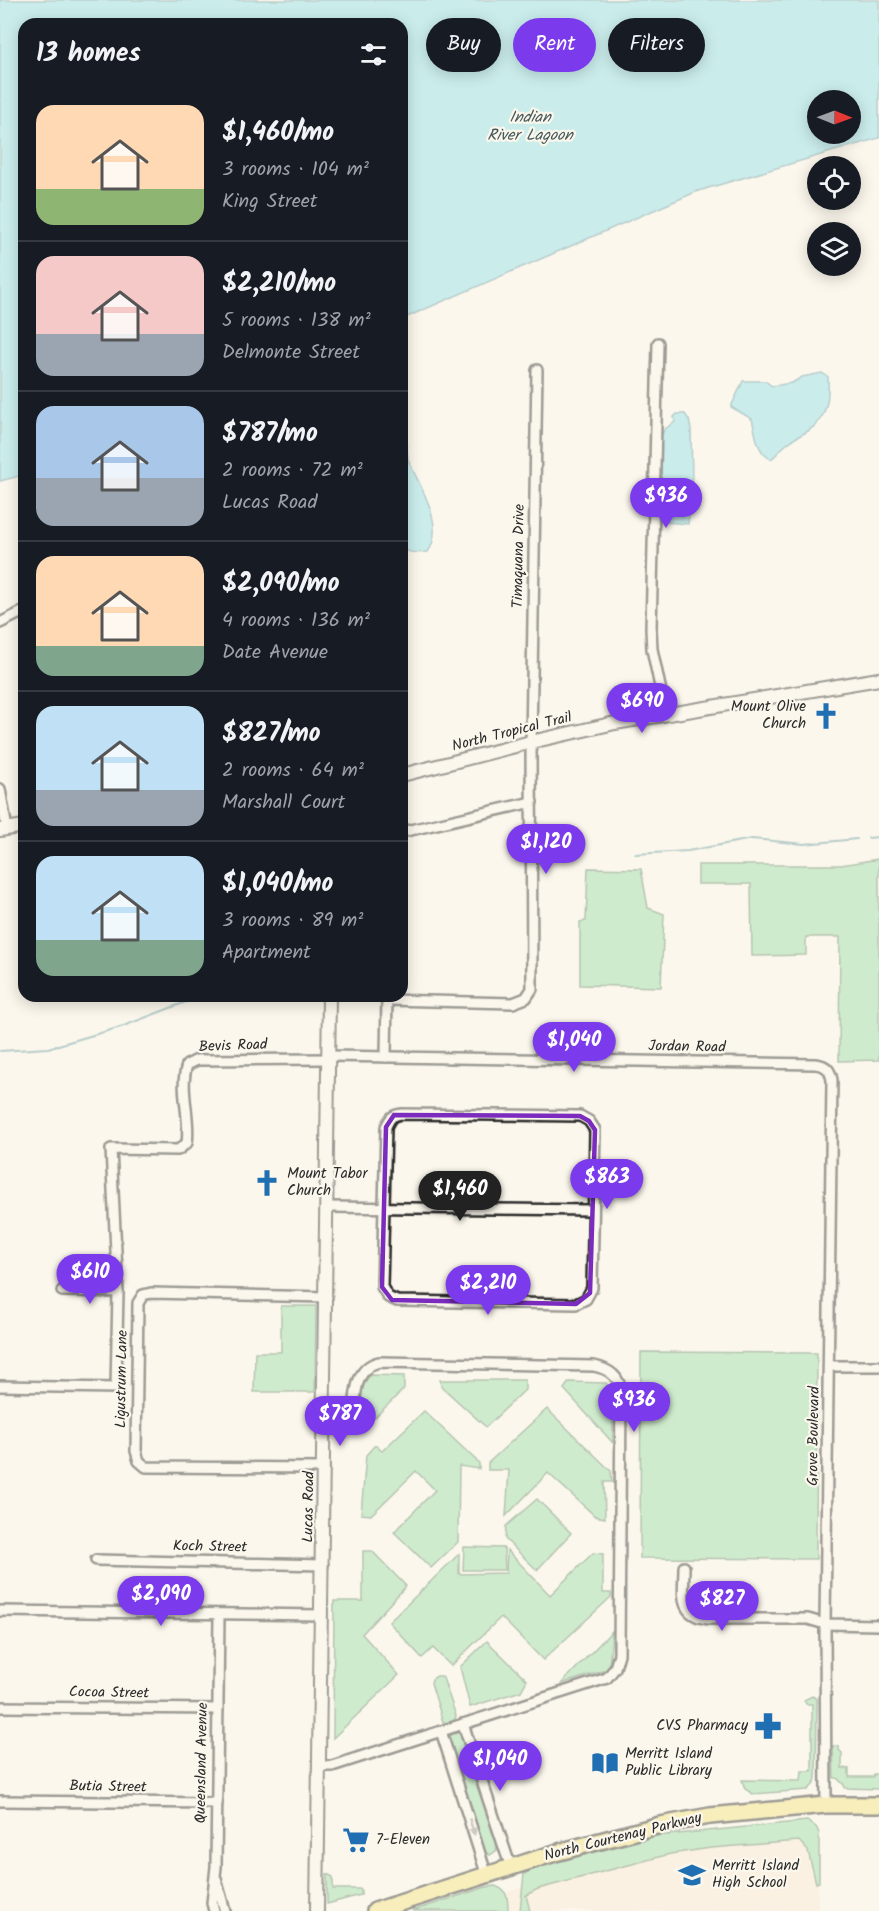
<!DOCTYPE html>
<html lang="en">
<head>
<meta charset="utf-8">
<style>
	body { margin:0; font-family:Kalam,sans-serif; background:#242831; color:#f1f3f6; height:100vh; display:flex; flex-direction:column; font-size:22px; white-space:nowrap }
	* { box-sizing:border-box; margin:0 }
	p { font-size:20px; color:#9ea1a6 }
	.icon { flex:none; width:33px; height:33px; fill:none; stroke:currentColor; stroke-width:2; stroke-linecap:round; stroke-linejoin:round }
	.map { position:relative; flex:1; overflow:hidden }
	.panel { position:absolute; left:18px; top:18px; width:390px; height:984px; display:flex; flex-direction:column; background:#171b24; border-radius:18px; box-shadow:0 3px 15px #0003 }
	.panel>* { flex:none }
	.hud { position:absolute; left:426px; top:18px; width:363px; height:54px; display:flex; gap:12px }
	.needle { width:39px; rotate:91deg }
	.tools { position:absolute; left:807px; top:90px; display:grid; gap:12px }
	.tools a { display:grid; place-items:center; width:54px; height:54px; border-radius:50%; background:#171b24; box-shadow:0 3px 15px #0003; font-size:30px }
	.price { position:absolute; translate:-50% -51px; padding:0 14px; border-radius:21px; background:#7c3aed; color:#fff; font-size:20px; line-height:39px; filter:drop-shadow(0 2px 3px #0008) }
	.price::after { content:''; position:absolute; left:50%; top:36px; width:18px; height:14px; margin-left:-9px; background:inherit; clip-path:polygon(0 0,100% 0,50% 100%) }
	.price.active { background:#222; color:#fff }
	ul { padding:0; list-style:none }
	li { display:flex; align-items:center; gap:18px; height:150px; padding:0 18px }
	li+li { border-top:2px solid #363941 }
	li span { display:grid; place-items:center; flex:none; width:168px; height:120px; border-radius:18px; color:#555 }
	li>.icon { margin-inline-start:auto }
	span .icon { width:72px; height:72px; fill:#fffc; stroke-width:1 }
	li b { font-size:26px }
	h2 { display:flex; justify-content:space-between; align-items:center; height:72px; padding:0 18px; font-size:26px }
	.chip { padding:0 21px; border-radius:27px; background:#171b24; box-shadow:0 3px 15px #0003; font-size:21px; line-height:54px }
	.chip.active { background:#7c3aed; color:#fff }
	.map>svg:first-child { display:block }
</style>
</head>
<body>
<div class="map">
<svg width="879" height="1911" viewBox="0 0 879 1911">
	<rect width="100%" height="100%" fill="#fbf7ec"/>
	<filter id="ink" filterUnits="userSpaceOnUse"><feTurbulence type="fractalNoise" baseFrequency=".0167" numOctaves="2"/><feDisplacementMap in="SourceGraphic" scale="12" xChannelSelector="R" yChannelSelector="G"/><feConvolveMatrix kernelMatrix="1 2 1 2 8 2 1 2 1" color-interpolation-filters="sRGB"/></filter>
	<g filter="url(#ink)">
		<polygon fill="#fae9d8" points="807,1833 819,1880 818,1911 449,1911 531,1884 657,1851"/>
		<g fill="#9adca7" stroke="#628469" stroke-width="1.5">
			<polygon points="879,859 879,1060 839,1061 840,937 806,937 806,955 752,956 751,884 698,884 698,865 841,865"/>
			<polygon points="588,868 641,869 648,908 664,914 661,987 580,985 580,922 586,921"/>
			<polygon points="281,1306 316,1306 315,1392 254,1392 255,1352 281,1352"/>
			<polygon points="641,1352 817,1353 816,1559 640,1558"/>
			<polygon points="370,1375 404,1376 404,1389 368,1424 359,1424 362,1386"/>
			<polygon points="440,1380 525,1380 525,1390 486,1427 441,1386"/>
			<polygon points="569,1382 606,1383 612,1391 613,1443 564,1389"/>
			<polygon points="547,1409 611,1471 612,1482 604,1482 605,1518 595,1516 548,1473 506,1516 509,1470 488,1470 488,1463"/>
			<polygon points="424,1411 479,1463 479,1469 459,1466 458,1542 431,1568 394,1532 435,1490 416,1471 371,1515 361,1514 366,1455 375,1445 382,1451"/>
			<polygon points="537,1499 571,1533 537,1570 505,1539 506,1526"/>
			<polygon points="464,1547 504,1548 505,1570 463,1570"/>
			<polygon points="507,1550 550,1595 593,1553 603,1554 603,1593 611,1593 611,1597 543,1660 501,1617 451,1666 433,1648 422,1658 389,1622 459,1554 459,1574 506,1573"/>
			<polygon points="363,1551 372,1551 406,1586 362,1634 399,1675 333,1738 334,1601 363,1601"/>
			<polygon points="612,1631 609,1669 561,1684"/>
			<polygon points="487,1641 527,1680 521,1691 470,1707 460,1667"/>
			<polygon points="437,1676 442,1676 443,1678 456,1716 453,1723 443,1722 431,1683 432,1679"/>
			<polygon points="812,1696 817,1699 816,1777 815,1783 808,1790 753,1794 745,1789 742,1780 801,1781 802,1771 812,1771 812,1704 806,1704 804,1700"/>
			<polygon points="455,1732 462,1734 497,1847 496,1851 490,1855 483,1851 448,1738"/>
			<polygon points="833,1746 839,1746 839,1750 842,1753 842,1768 849,1769 849,1777 873,1777 874,1774 879,1774 879,1789 845,1788 844,1785 837,1778 834,1778"/>
			<polygon points="807,1821 816,1827 819,1833 819,1882 816,1883 808,1851 799,1841 711,1848 670,1854 538,1889 526,1895 530,1911 520,1911 524,1874 537,1867 657,1836"/>
			<polygon points="327,1874 333,1877 333,1889 361,1889 361,1895 327,1904"/>
			<path d="M495 1886C508 1890 508 1899 508 1911H412L486 1887Z"/>
		</g>
		<g fill="#8fdfec" stroke="#67979f" stroke-width="1.5" fill-rule="evenodd">
			<path d="M0 0H879V138L698 191 402 319V24H24V475L0 481ZM850 100V134H818V100Z"/>
			<path d="M822 373 828 377C829 398 828 418 808 431 801 435 794 438 788 443 781 448 778 454 771 459 756 452 756 433 752 419L731 407 743 381H765L772 386 792 383 802 377Z"/>
			<polygon points="677,414 685,414 689,420 691,429 692,484 688,524 666,522 663,518 661,506 661,436 665,429 675,422 674,417"/>
			<path d="M404 439C409 446 406 454 409 462 420 487 446 525 428 552 418 553 410 554 402 548L404 480 402 472V440Z"/>
		</g>
		<g fill="none" stroke-linecap="round" stroke-linejoin="round">
			<g stroke="#67979f" stroke-width="2">
				<polyline points="868,838 879,837"/>
				<polyline points="635,854 688,851 752,839 804,844 857,839"/>
				<polyline points="0,1051 48,1048 121,1027 191,1000 259,998"/>
			</g>
			<defs>
				<g id="minor">
					<polyline points="658,343 651,629 652,649 666,715"/>
					<polyline points="0,623 24,611"/>
					<polyline points="0,789 7,829"/>
					<polyline points="402,832 532,802"/>
					<polyline points="387,1000 513,1003 526,998 532,989 531,742 537,370"/>
					<path d="M329 1056 815 1064C826 1065 830 1069 832 1080L825 1624 826 1805"/>
					<polyline points="386,1057 387,996"/>
					<path d="M402 1114 580 1116 589 1121 595 1130 592 1288 586 1299 576 1304 397 1301 388 1297 382 1287 386 1127C390 1118 392 1115 402 1114Z"/>
					<polyline points="327,1207 593,1210"/>
					<polyline points="62,1291 118,1292"/>
					<polyline points="830,1366 879,1366"/>
					<path d="M0 1386 116 1388 118 1292 111 1149 178 1150 187 1143C191 1118 179 1089 187 1065L197 1060 328 1059"/>
					<polyline points="324,1468 146,1467 139,1461 136,1451 138,1303 143,1295 151,1293 327,1297"/>
					<polyline points="96,1560 323,1565"/>
					<path d="M684 1567C684 1593 677 1616 709 1619H808L825 1624 879 1625"/>
					<polyline points="0,1611 322,1615"/>
					<polyline points="0,1707 218,1709"/>
					<polyline points="463,1724 511,1868"/>
					<polyline points="441,1731 487,1876"/>
					<path d="M320 1766H332L607 1678 615 1668 619 1654 621 1391C619 1376 609 1369 594 1366L379 1362C351 1368 355 1406 354 1428"/>
					<polyline points="0,1801 217,1803"/>
					<polyline points="216,1879 225,1911"/>
					<polyline points="214,1911 212,1903 216,1867 219,1615"/>
				</g>
				<g id="tertiary">
					<polyline points="402,775 531,742 615,723 879,679"/>
					<polyline points="0,830 24,826"/>
					<polyline points="317,1911 329,996"/>
				</g>
				<polyline id="primary" points="375,1911 555,1853 660,1825 710,1816 826,1805 879,1805"/>
			</defs>
			<use href="#minor" stroke="#2b2b2b" stroke-width="14"/>
			<use href="#tertiary" stroke="#2b2b2b" stroke-width="16"/>
			<use href="#primary" stroke="#2b2b2b" stroke-width="20"/>
			<use href="#minor" stroke="#fbf7ec" stroke-width="9"/>
			<use href="#tertiary" stroke="#fbf7ec" stroke-width="12"/>
			<use href="#primary" stroke="#f4e382" stroke-width="15"/>
		</g>
		<defs><path id="oneway-solid" d="M-6-.8H1V-3.2L6.5 0L1 3.2V.8H-6Z" transform="scale(1.5)"/></defs>
		<use fill="#93918c" href="#oneway-solid" transform="translate(472 1827) rotate(72)"/>
	</g>
	<path d="M0 0H879V1911H0ZM394 1115 580 1116 589 1121 595 1130 590 1293 576 1304 392 1300 382 1287 386 1127Z" fill="#fbf7ec" fill-opacity=".55" fill-rule="evenodd"/>
	<path fill="none" stroke="#7b2cbf" stroke-width="4.5" stroke-linejoin="round" d="M394 1115 580 1116 589 1121 595 1130 590 1293 576 1304 392 1300 382 1287 386 1127Z"/>
	<defs>
		<symbol id="church-bare" viewBox="-9 -9 18 18"><path d="M-1.2-6h2.4v3.5h3.3v2.4h-3.3V6h-2.4V-.1h-3.3v-2.4h3.3Z" fill="#1f6fb2" stroke="#fbf7ec" stroke-width="2.5" paint-order="stroke"/></symbol>
		<symbol id="pharmacy-bare" viewBox="-9 -9 18 18"><path d="M-2-6h4v4h4v4h-4v4h-4v-4h-4v-4h4Z" fill="#1f6fb2" stroke="#fbf7ec" stroke-width="2.5" paint-order="stroke"/></symbol>
		<symbol id="library-bare" viewBox="-9 -9 18 18"><path d="M-6-4Q-3-5.5-.7-3.5V5Q-3 3-6 4ZM6-4Q3-5.5 .7-3.5V5Q3 3 6 4Z" fill="#1f6fb2" stroke="#fbf7ec" stroke-width="2.5" paint-order="stroke"/></symbol>
		<symbol id="supermarket-bare" viewBox="-9 -9 18 18"><path d="M-6-5.5h2.5l.6 2H6L4.5 2H-2.5L-4.4-4H-6ZM-1.5 3.2a1.3 1.3 0 1 0 .1 0ZM3 3.2a1.3 1.3 0 1 0 .1 0Z" fill="#1f6fb2" stroke="#fbf7ec" stroke-width="2.5" paint-order="stroke"/></symbol>
		<symbol id="school-bare" viewBox="-9 -9 18 18"><path d="M0-5L7-2L0 1L-7-2ZM-4 1L0 2.5L4 1V4Q0 6-4 4Z" fill="#1f6fb2" stroke="#fbf7ec" stroke-width="2.5" paint-order="stroke"/></symbol>
	</defs>
	<g fill-rule="evenodd">
		<use href="#church-bare" x="807" y="697" width="38" height="38"/>
		<use href="#church-bare" x="248" y="1164" width="38" height="38"/>
		<use href="#pharmacy-bare" x="749" y="1707" width="38" height="38"/>
		<use href="#library-bare" x="586" y="1744" width="38" height="38"/>
		<use href="#supermarket-bare" x="337" y="1821" width="38" height="38"/>
		<use href="#school-bare" x="673" y="1856" width="38" height="38"/>
	</g>
	<g text-anchor="middle" dominant-baseline="central" stroke-width="4.5" stroke-linejoin="round" paint-order="stroke">
		<g font-size="15" fill="#2b2b2b" stroke="#fbf7ec">
			<text transform="translate(519 556) rotate(-89)">Timaquana Drive</text>
			<text transform="translate(512 732) rotate(-14)">North Tropical Trail</text>
			<text transform="translate(233 1046) rotate(-2)">Bevis Road</text>
			<text transform="translate(687 1047) rotate(1)">Jordan Road</text>
			<text transform="translate(122 1379) rotate(-89)">Ligustrum Lane</text>
			<text transform="translate(814 1436) rotate(-89)">Grove Boulevard</text>
			<text transform="translate(309 1507) rotate(-89)">Lucas Road</text>
			<text transform="translate(210 1547) rotate(1)">Koch Street</text>
			<text transform="translate(109 1693) rotate(1)">Cocoa Street</text>
			<text transform="translate(202 1763) rotate(-89)">Queensland Avenue</text>
			<text transform="translate(108 1787) rotate(1)">Butia Street</text>
			<text transform="translate(623 1837) rotate(-14)">North Courtenay Parkway</text>
		</g>
		<g font-size="15" fill="#2b2b2b" stroke="#fbf7ec" text-anchor="start">
			<text x="806" y="707" text-anchor="end">Mount Olive<tspan x="806" dy="17">Church</tspan></text>
			<text x="287" y="1174">Mount Tabor<tspan x="287" dy="17">Church</tspan></text>
			<text x="748" y="1726" text-anchor="end">CVS Pharmacy</text>
			<text x="625" y="1754">Merritt Island<tspan x="625" dy="17">Public Library</tspan></text>
			<text x="376" y="1840">7-Eleven</text>
			<text x="712" y="1866">Merritt Island<tspan x="712" dy="17">High School</tspan></text>
		</g>
		<g font-size="16" font-style="italic" fill="#44585b" stroke="#fbf7ec">
			<text x="530" y="117">Indian<tspan x="530" dy="18">River Lagoon</tspan></text>
		</g>
	</g>
</svg>
<div class="tools">
<a><svg class="needle" viewBox="-14 -14 28 28"><path d="M0-13l5 13h-10z" fill="#e53935"/><path d="M0 13l5-13h-10z" fill="#9ea1a6"/></svg></a>
<a><svg class="icon" aria-label="locate" viewBox="0 0 24 24"><circle cx="12" cy="12" r="6"/><path d="M12 2v4M12 18v4M2 12h4M18 12h4"/></svg></a>
<a><svg class="icon" aria-label="layers" viewBox="0 0 24 24"><path d="M12 4l9 5-9 5-9-5zM3 14l9 5 9-5"/></svg></a>
</div>
<b class="price" style="left:666px;top:529px">$936</b>
<b class="price" style="left:642px;top:734px">$690</b>
<b class="price" style="left:546px;top:875px">$1,120</b>
<b class="price" style="left:574px;top:1073px">$1,040</b>
<b class="price" style="left:607px;top:1210px">$863</b>
<b class="price active" style="left:460px;top:1222px">$1,460</b>
<b class="price" style="left:90px;top:1305px">$610</b>
<b class="price" style="left:488px;top:1316px">$2,210</b>
<b class="price" style="left:634px;top:1433px">$936</b>
<b class="price" style="left:340px;top:1447px">$787</b>
<b class="price" style="left:161px;top:1627px">$2,090</b>
<b class="price" style="left:722px;top:1632px">$827</b>
<b class="price" style="left:500px;top:1792px">$1,040</b>
<div class="hud">
<a class="chip">Buy</a>
<a class="chip active">Rent</a>
<a class="chip">Filters</a>
</div>
<section class="panel">
<h2>13 homes<svg class="icon" aria-label="filters" viewBox="0 0 24 24"><path d="M4 7h16M4 17h16"/><circle cx="9" cy="7" r="2"/><circle cx="15" cy="17" r="2"/></svg></h2>
<ul>
<li><span style="background:linear-gradient(#ffd9b3 70%,#8fb573 0)"><svg class="icon" aria-label="home" viewBox="0 0 24 24"><path d="M3 11l9-7 9 7M6 9v11h12V9"/></svg></span><div><b>$1,460/mo</b><p>3 rooms · 104 m²</p><p>King Street</p></div></li>
<li><span style="background:linear-gradient(#f6c9c9 65%,#9aa5b1 0)"><svg class="icon" aria-label="home" viewBox="0 0 24 24"><path d="M3 11l9-7 9 7M6 9v11h12V9"/></svg></span><div><b>$2,210/mo</b><p>5 rooms · 138 m²</p><p>Delmonte Street</p></div></li>
<li><span style="background:linear-gradient(#a9c7e8 60%,#9aa5b1 0)"><svg class="icon" aria-label="home" viewBox="0 0 24 24"><path d="M3 11l9-7 9 7M6 9v11h12V9"/></svg></span><div><b>$787/mo</b><p>2 rooms · 72 m²</p><p>Lucas Road</p></div></li>
<li><span style="background:linear-gradient(#ffd9b3 75%,#7fa58c 0)"><svg class="icon" aria-label="home" viewBox="0 0 24 24"><path d="M3 11l9-7 9 7M6 9v11h12V9"/></svg></span><div><b>$2,090/mo</b><p>4 rooms · 136 m²</p><p>Date Avenue</p></div></li>
<li><span style="background:linear-gradient(#bfe0f5 70%,#9aa5b1 0)"><svg class="icon" aria-label="home" viewBox="0 0 24 24"><path d="M3 11l9-7 9 7M6 9v11h12V9"/></svg></span><div><b>$827/mo</b><p>2 rooms · 64 m²</p><p>Marshall Court</p></div></li>
<li><span style="background:linear-gradient(#bfe0f5 70%,#7fa58c 0)"><svg class="icon" aria-label="home" viewBox="0 0 24 24"><path d="M3 11l9-7 9 7M6 9v11h12V9"/></svg></span><div><b>$1,040/mo</b><p>3 rooms · 89 m²</p><p>Apartment</p></div></li>
</ul>
</section>
</div>
</body>
</html>
